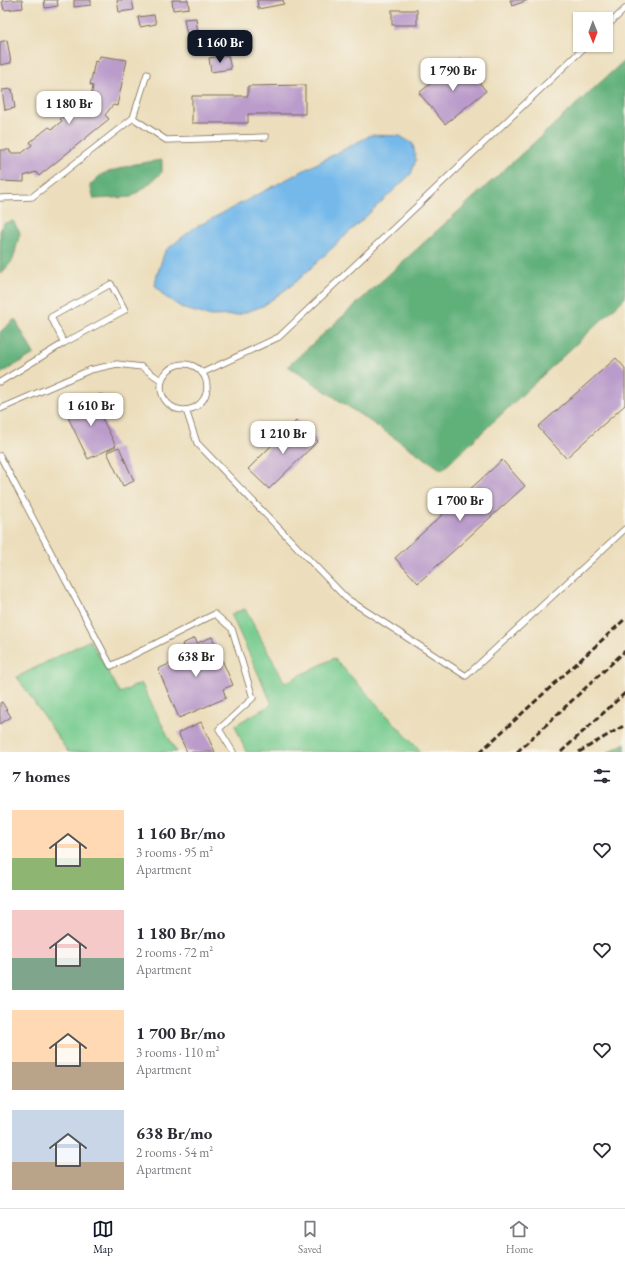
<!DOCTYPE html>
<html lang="en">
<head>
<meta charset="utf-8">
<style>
	body { margin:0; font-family:"EB Garamond",serif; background:#f2f2f3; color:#2b2b33; height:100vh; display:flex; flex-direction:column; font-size:15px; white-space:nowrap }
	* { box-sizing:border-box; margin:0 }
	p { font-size:13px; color:#7c7c81 }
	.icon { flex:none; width:22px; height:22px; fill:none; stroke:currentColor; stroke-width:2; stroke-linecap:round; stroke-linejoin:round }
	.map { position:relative; height:752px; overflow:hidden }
	.panel { display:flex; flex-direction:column; background:#fff; flex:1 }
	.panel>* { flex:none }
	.needle { width:26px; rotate:179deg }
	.fabs { position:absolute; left:573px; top:12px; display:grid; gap:8px }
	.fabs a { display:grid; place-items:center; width:40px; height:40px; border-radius:0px; background:#fff; box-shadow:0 1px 3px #0004; font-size:20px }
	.price { position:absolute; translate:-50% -34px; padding:0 9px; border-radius:8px; background:#fff; color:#222; font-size:13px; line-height:26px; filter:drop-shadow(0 1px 2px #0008) }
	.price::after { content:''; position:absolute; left:50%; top:24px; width:12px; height:9px; margin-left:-6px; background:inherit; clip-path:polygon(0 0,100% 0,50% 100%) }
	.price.active { background:#111827; color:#fff }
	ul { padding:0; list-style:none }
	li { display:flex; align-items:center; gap:12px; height:100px; padding:0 12px }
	li span { display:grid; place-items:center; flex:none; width:112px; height:80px; border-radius:0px; color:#555 }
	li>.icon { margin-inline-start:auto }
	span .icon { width:48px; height:48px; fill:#fffc; stroke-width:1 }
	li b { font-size:17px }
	h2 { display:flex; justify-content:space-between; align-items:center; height:48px; padding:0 12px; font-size:17px }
	.tabs { display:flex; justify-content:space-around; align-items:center; height:56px; border-top:1px solid #e1e1e2; background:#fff; font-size:11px; color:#7c7c81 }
	.tabs a { display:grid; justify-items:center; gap:2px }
	.tabs .active { color:#111827 }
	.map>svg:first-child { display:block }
</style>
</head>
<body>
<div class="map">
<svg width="625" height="752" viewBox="0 0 625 752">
	<rect width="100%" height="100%" fill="#f7f3e8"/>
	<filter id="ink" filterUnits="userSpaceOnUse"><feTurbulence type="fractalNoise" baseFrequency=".025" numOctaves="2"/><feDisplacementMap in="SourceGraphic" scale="8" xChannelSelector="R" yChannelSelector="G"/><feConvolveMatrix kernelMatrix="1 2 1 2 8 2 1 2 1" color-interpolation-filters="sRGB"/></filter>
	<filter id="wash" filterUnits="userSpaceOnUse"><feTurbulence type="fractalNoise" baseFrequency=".012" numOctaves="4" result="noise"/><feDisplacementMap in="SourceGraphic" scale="16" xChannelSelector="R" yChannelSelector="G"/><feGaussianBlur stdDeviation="0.9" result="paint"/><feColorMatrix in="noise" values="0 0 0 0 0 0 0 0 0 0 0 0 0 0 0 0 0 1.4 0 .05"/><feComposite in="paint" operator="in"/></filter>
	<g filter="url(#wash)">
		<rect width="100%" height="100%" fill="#ecdebc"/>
		<g fill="#77cc90" stroke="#597b57">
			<polygon points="245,609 285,683 334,658 421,752 246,752 235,725 272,704 231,614"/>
			<polygon points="90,640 120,693 141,683 176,752 68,752 17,677"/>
		</g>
		<g fill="#61b07a" stroke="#4e6d4c">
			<polygon points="625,60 625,298 442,470 288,366"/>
			<polygon points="162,160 162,172 148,185 131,197 94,199 90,185 102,174 135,164"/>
			<polygon points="13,221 20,233 13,260 0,275 0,231 4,223"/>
			<polygon points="15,319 34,354 0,374 0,332"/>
			<polygon points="625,743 625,752 608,752"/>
		</g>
		<polygon fill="#75b9eb" stroke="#587284" points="371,135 400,136 413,144 416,160 411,174 296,282 263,306 238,315 211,316 184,309 164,296 155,285 157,275 165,251 194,228"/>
		<g id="blocks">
			<g fill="#ba9bcb">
				<polygon points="10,0 22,0 23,8 4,10 2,1"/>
				<polygon points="44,0 57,0 58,6 45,8"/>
				<polygon points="74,0 91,0 91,5 74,7"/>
				<polygon points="117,0 132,0 134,10 119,12"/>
				<polygon points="172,0 188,0 189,8 173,10"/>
				<polygon points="257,0 283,0 284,4 258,9"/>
				<polygon points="510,0 528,0 512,6"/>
				<rect x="392" y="10" width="25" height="15"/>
				<polygon points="154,15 156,24 140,27 138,17"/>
				<polygon points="196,18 198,34 187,36 184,19"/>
				<polygon points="7,40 11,63 0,65 0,42"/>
				<polygon points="228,55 231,69 211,72 209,58"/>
				<polygon points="100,56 127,60 117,106 113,105 105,115 109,119 39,176 36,172 24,176 24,182 0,181 0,150 10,150 10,153 22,153 32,145 30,142 49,127 52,129 62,121 60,119 79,105 81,107 91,98 93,86 90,85 95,61 98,62"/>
				<polygon points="461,59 486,91 445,124 419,93"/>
				<polygon points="305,85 305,114 248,114 248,123 192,123 192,96 248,96 248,86"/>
				<polygon points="12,89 15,108 5,110 2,90"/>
				<polygon points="616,358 625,368 625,405 566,458 538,427"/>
				<polygon points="101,394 107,406 98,410 116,446 88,459 65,411"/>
				<polygon points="297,420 318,441 269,489 248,469"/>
				<polygon points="119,447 134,481 123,486 107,452"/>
				<polygon points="502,460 525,486 418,583 395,558"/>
				<polygon points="212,637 233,685 223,689 226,698 179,718 158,669 187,656 182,644 195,638 197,643"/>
				<polygon points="2,702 11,717 0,724 0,703"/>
				<polygon points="201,722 215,752 187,752 178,733"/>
			</g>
		</g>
	</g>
	<g filter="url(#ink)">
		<use href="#blocks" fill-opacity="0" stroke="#796955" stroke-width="1"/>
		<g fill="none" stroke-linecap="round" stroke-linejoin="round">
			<defs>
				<g id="service">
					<polyline points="606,27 625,9"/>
					<polyline points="133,118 166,140 266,137"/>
					<polyline points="0,198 32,197 133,118 147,74"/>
					<circle cx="184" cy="387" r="23"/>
					<polyline points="202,373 279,337 587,45"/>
					<polyline points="0,382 64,343 125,310 111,284 51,317 64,343"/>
					<polyline points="0,409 90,370 117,364 142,367 162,381"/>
					<polyline points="186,410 197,443 346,598 466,676 625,529"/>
					<polyline points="0,456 111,666 215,614 232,629 253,698 219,729 233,752"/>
				</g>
			</defs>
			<use href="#service" stroke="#796955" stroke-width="7"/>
			<use href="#service" stroke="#fff" stroke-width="5.5"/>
			<g stroke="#3b2a1e" stroke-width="3" stroke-dasharray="6 3" stroke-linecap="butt">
				<polyline points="480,752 625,619"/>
				<polyline points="517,752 625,651"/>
				<polyline points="561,752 625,693"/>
				<polyline points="579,752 625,725"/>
			</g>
		</g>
	</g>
</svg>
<div class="fabs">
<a><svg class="needle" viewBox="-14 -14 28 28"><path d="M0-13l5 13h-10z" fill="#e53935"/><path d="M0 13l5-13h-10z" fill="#7c7c81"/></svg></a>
</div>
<b class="price active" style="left:220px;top:64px">1 160 Br</b>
<b class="price" style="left:453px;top:92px">1 790 Br</b>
<b class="price" style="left:69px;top:125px">1 180 Br</b>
<b class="price" style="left:91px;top:427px">1 610 Br</b>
<b class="price" style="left:283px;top:455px">1 210 Br</b>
<b class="price" style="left:460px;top:522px">1 700 Br</b>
<b class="price" style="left:196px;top:678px">638 Br</b>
</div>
<section class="panel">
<h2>7 homes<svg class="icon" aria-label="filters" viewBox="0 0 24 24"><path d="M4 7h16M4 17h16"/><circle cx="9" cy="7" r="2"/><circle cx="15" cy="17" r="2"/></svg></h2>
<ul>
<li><span style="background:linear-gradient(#ffd9b3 60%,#8fb573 0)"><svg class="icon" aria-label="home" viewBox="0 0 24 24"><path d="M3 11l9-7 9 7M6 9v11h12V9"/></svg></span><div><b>1 160 Br/mo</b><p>3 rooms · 95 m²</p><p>Apartment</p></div><svg class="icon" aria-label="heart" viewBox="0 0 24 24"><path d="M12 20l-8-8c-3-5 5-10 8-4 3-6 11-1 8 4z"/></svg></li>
<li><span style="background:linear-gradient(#f6c9c9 60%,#7fa58c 0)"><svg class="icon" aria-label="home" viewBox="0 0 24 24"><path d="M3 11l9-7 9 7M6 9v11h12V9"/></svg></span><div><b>1 180 Br/mo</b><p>2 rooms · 72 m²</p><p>Apartment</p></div><svg class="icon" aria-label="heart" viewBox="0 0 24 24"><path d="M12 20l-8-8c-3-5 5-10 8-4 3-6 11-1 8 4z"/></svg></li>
<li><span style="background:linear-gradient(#ffd9b3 65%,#b9a48a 0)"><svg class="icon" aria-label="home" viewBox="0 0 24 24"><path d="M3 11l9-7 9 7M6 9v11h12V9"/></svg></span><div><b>1 700 Br/mo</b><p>3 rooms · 110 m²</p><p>Apartment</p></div><svg class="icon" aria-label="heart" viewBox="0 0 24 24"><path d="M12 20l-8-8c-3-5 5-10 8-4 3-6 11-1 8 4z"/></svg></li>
<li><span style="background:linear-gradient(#c9d6e8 65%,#b9a48a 0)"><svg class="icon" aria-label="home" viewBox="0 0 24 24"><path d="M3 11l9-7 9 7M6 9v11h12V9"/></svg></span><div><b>638 Br/mo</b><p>2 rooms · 54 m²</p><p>Apartment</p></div><svg class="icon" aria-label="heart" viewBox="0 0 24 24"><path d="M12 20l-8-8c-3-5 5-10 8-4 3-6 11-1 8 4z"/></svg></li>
</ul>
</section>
<nav class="tabs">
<a class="active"><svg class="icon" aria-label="map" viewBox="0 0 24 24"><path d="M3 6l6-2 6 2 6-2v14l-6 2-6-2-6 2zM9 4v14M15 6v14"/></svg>Map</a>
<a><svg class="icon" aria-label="saved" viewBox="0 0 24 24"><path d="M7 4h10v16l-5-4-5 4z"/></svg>Saved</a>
<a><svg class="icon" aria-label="home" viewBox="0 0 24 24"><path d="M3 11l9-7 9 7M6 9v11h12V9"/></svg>Home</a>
</nav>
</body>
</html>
